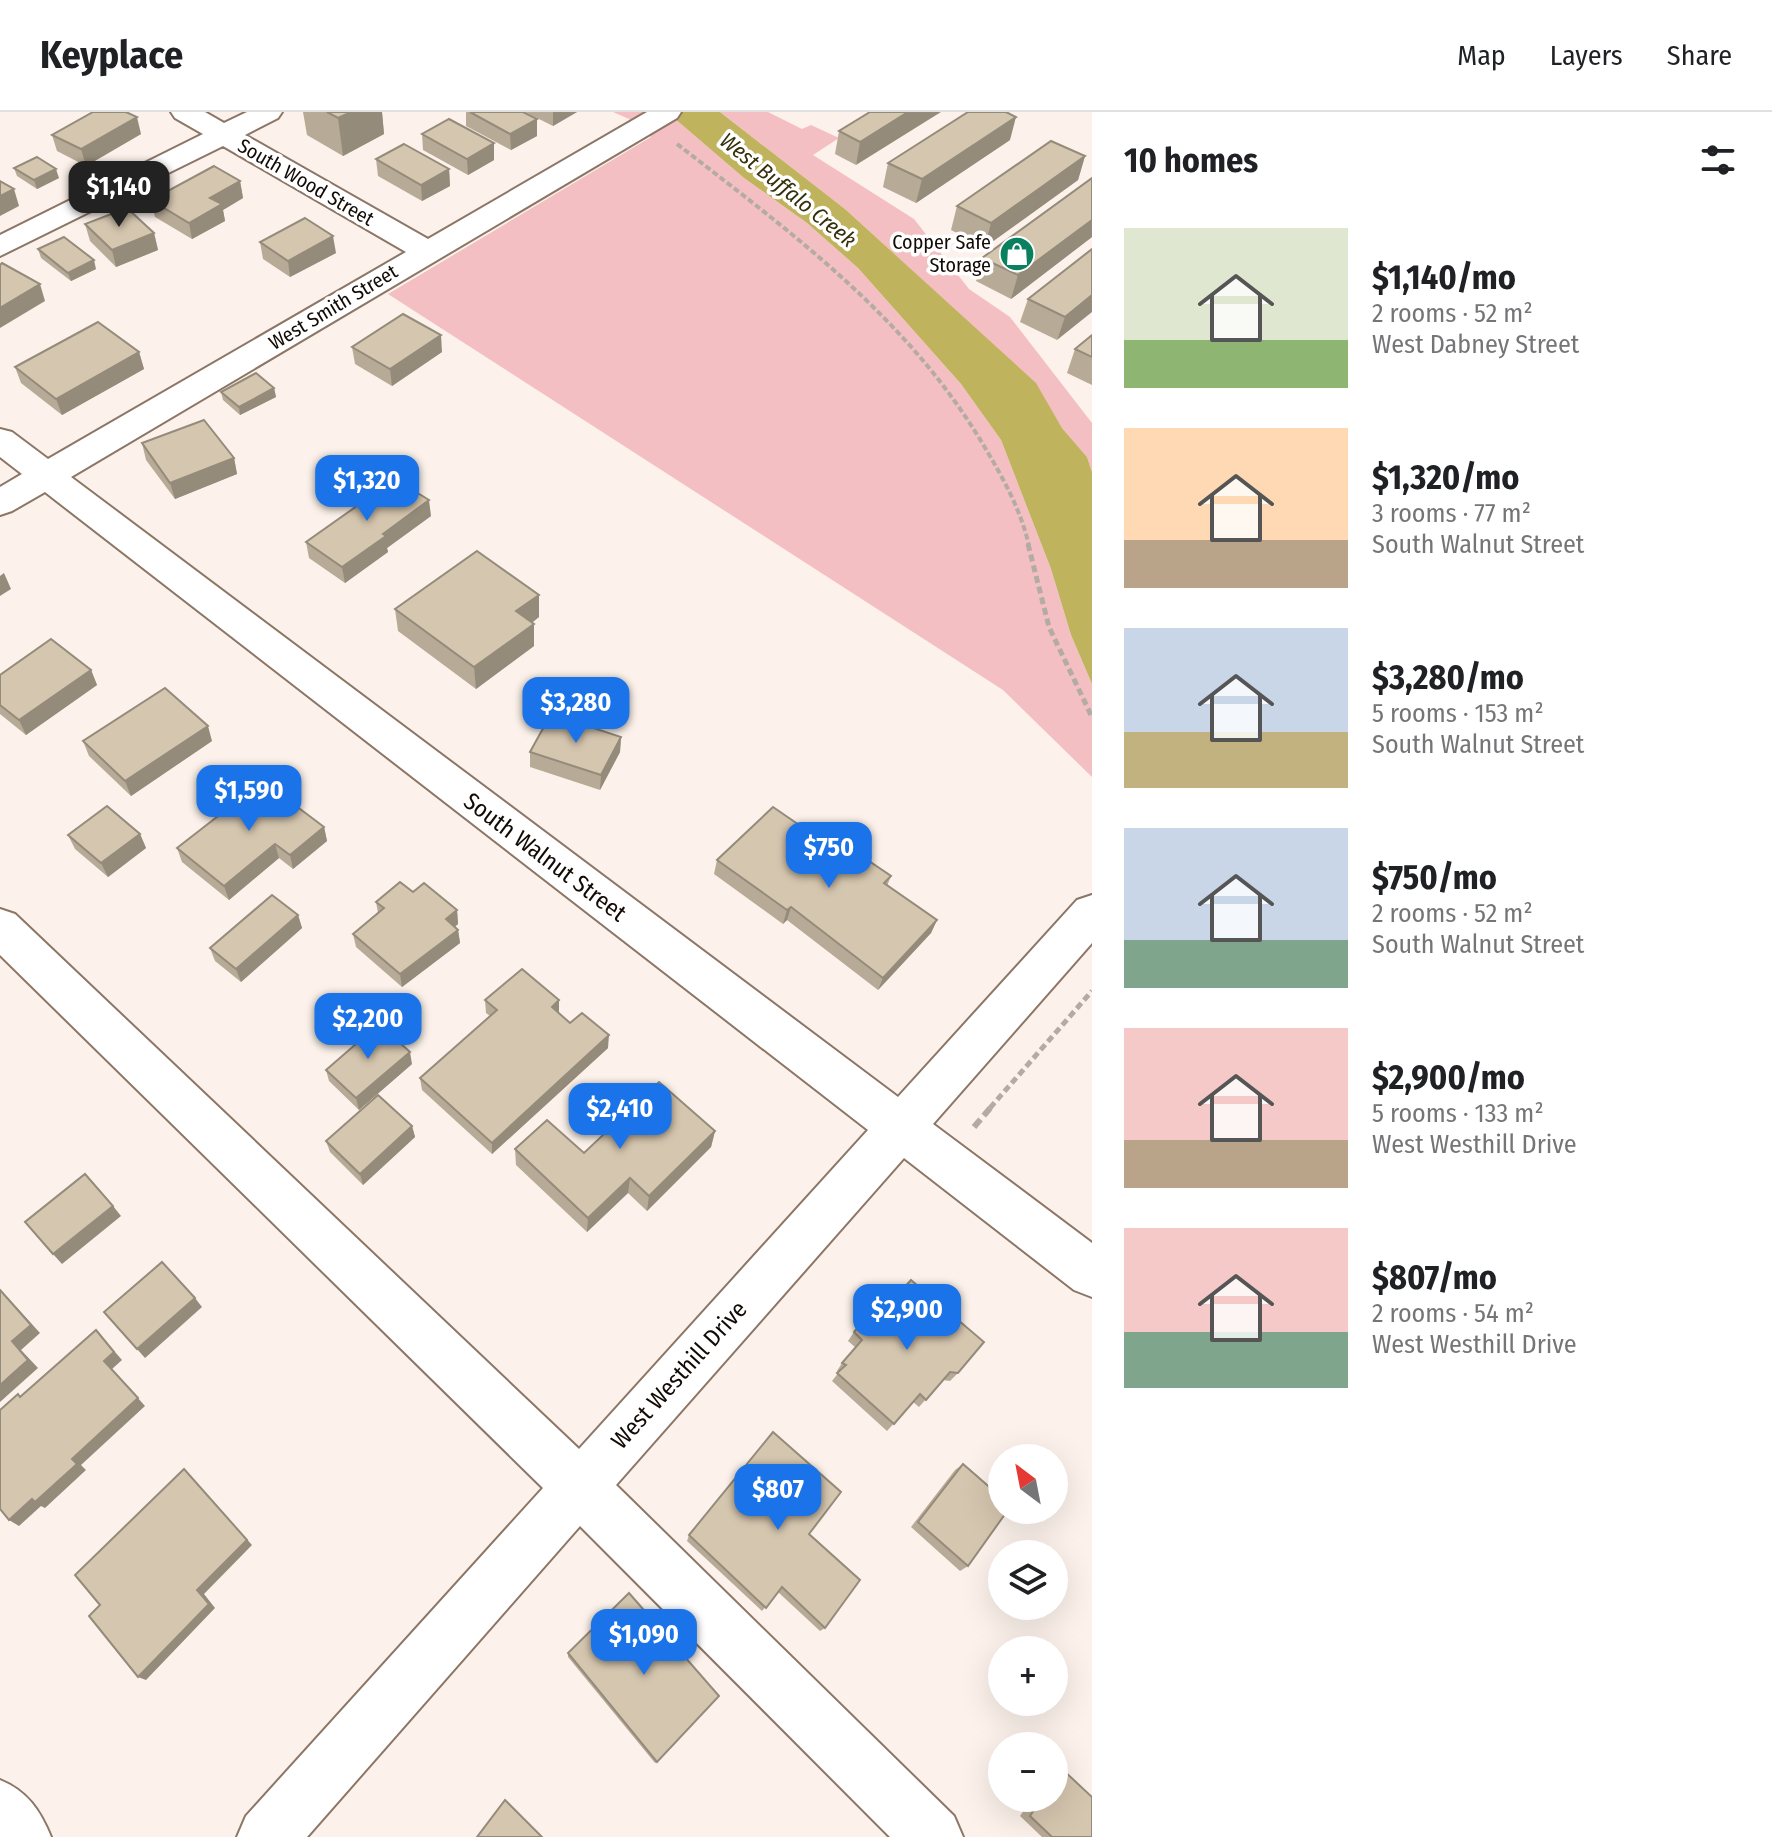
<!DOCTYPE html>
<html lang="en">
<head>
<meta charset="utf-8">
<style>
	body { margin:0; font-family:"Fira Sans Condensed",sans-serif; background:#f2f2f2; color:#202124; height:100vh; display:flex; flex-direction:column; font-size:30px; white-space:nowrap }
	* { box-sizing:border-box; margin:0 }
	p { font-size:26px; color:#757577 }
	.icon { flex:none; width:44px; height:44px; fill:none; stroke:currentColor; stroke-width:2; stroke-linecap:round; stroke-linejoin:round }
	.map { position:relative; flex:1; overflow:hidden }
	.details { display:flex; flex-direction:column; background:#fff; width:680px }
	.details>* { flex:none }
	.needle { width:52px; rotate:328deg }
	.fabs { position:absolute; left:988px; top:1332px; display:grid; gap:16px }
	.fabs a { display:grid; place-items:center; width:80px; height:80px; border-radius:50%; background:#fff; box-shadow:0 8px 32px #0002; font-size:40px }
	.price { position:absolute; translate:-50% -68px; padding:0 18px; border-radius:16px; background:#1a73e8; color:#fff; font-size:26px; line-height:52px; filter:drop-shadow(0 2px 4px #0008) }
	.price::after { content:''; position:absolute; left:50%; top:48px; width:24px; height:18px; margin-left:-12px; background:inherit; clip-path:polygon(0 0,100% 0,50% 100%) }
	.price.current { background:#222; color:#fff }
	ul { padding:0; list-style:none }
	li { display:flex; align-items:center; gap:24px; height:200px; padding:0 32px }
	li span { display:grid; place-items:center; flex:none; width:224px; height:160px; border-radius:0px; color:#555 }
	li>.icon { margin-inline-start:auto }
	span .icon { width:96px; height:96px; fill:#fffc; stroke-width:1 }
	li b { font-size:34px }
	h2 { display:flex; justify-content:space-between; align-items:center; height:96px; padding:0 32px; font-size:34px }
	header { display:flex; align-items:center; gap:48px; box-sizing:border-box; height:112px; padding:0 40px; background:#fff; border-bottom:2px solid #e0e0e0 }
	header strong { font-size:38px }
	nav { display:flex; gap:44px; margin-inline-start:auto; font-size:28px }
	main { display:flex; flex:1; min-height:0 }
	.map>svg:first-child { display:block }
</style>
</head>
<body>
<header>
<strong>Keyplace</strong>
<nav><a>Map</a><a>Layers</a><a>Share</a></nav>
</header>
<main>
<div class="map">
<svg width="1092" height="1725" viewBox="0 0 1092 1725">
	<rect width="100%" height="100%" fill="#fcf2eb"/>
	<g fill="#f4bfc2">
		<polygon points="613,0 667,0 744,66 807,111 858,156 961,272 1001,328 1051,457 1071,523 1092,572 1092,665 1003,578 388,182 651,25 629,7"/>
		<polygon points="720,0 768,0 802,17 811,13 839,26 813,43 914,107 969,177 1010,205 1092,311 1092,360 1087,345 1062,316 1035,271 845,97"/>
	</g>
	<polygon fill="#c0b35e" points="667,0 720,0 845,97 1036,271 1062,316 1087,345 1092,360 1092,572 1071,523 1051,457 1001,328 961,272 858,156 807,111 744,66"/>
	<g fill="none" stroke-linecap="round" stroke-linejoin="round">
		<defs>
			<g id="minor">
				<polygon points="171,0 205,0 224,11 247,0 282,0 278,6 245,23 428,127 647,0 681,0 677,6 71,365 898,985 1077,788 1092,783 1092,831 933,1012 1092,1131 1092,1185 1074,1178 904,1046 616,1373 954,1704 963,1725 890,1725 580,1414 307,1725 237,1725 246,1704 543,1376 0,843 0,797 15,802 579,1337 868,1018 45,380 12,399 0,403 0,375 22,362 0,345 0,317 12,320 48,347 406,140 223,34 0,144 0,123 203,22 175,6"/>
				<path d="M0 1668C27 1679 40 1698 51 1725H0Z"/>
			</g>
		</defs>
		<use href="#minor" stroke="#8c7666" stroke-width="4"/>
		<path stroke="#b4aba4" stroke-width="4" stroke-dasharray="6 3" stroke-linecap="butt" d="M677 32C792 121 909 207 984 334 1003 366 1021 398 1029 434"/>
		<g stroke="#b4aba4" stroke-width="5" stroke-dasharray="7 4" stroke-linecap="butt">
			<polyline points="1028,432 1049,515 1092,605"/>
			<polyline points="990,996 1092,879"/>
		</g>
		<polyline stroke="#b4aba4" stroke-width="6" stroke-dasharray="10 5" stroke-linecap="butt" points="974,1015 992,994"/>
		<use href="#minor" fill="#fff" fill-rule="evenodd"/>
	</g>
	<g fill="#b7aa96">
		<polygon points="303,0 382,0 384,22 343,44 307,23"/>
		<polygon points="466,0 523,0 537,24 511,38 466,14"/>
		<polygon points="525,0 577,0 553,14"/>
		<polygon points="870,0 856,53 835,42 839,19"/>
		<polygon points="141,22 86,54 57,39 52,23"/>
		<polygon points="422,22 494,31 494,48 468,63 423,38"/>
		<polygon points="1010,28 916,91 883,75 888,51"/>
		<polygon points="1085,44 1078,68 985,135 951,118 957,94"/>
		<polygon points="376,47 449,57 450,74 422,89 378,64"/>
		<polygon points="14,56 59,66 37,77 17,64"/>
		<polygon points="1092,66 1092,125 1011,187 976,169 982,146"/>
		<polygon points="240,69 243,86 223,98 225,109 192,127 155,105 151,88"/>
		<polygon points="85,112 154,121 158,138 116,155 90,129"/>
		<polygon points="260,130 336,141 290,165 263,147"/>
		<polygon points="38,137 96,157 71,169 41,146"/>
		<polygon points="1092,137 1057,228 1020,210 1028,187"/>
		<polygon points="1092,223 1092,273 1067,261 1075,237"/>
		<polygon points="352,235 442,240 392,274 355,252"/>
		<polygon points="139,240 144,257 62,303 21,271 15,255"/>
		<polygon points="274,276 276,285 240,303 223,288 221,280"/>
		<polygon points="142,331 234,346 237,362 175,387 146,348"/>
		<polygon points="431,404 387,436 388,440 345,471 309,446 306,430"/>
		<polygon points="539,483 539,505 532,511 534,512 534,534 476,577 398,519 395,497"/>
		<polygon points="91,558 97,573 26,623 0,602 0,563"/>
		<polygon points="621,625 620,640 600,678 530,655 530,640"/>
		<polygon points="83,629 212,629 131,684 89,644"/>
		<polygon points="324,715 327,729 293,757 279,746 229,788 182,750 177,736"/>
		<polygon points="140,722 146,736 108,765 75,737 68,723"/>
		<polygon points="824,730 891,764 887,774 937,808 931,821 878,878 787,808 783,812 714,762 717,748"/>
		<polygon points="413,780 457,798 458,812 455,814 458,818 460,831 402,875 356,835 353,822 378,801 376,790"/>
		<polygon points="298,803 302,816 241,870 215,849 210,836"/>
		<polygon points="485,888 559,901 570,911 608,936 492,1042 422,978 420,966 490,904 486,901"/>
		<polygon points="412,952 359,998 329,969 326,958"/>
		<polygon points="412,1014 415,1025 363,1073 330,1040 326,1029"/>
		<polygon points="715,1019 711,1035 647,1099 628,1081 587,1120 516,1053 515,1037 584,1041"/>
		<polygon points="854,1220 958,1261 950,1269 943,1268 919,1295 913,1290 887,1319 832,1269 839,1260 837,1259 842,1251 856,1236 848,1229"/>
		<polygon points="963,1352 968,1454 960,1459 911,1415 955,1358"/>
		<polygon points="809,1422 825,1516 820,1519 778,1480 762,1499 687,1429 689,1423"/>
		<polygon points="568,1541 657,1650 655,1651 568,1545"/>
		<polygon points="1054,1657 1062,1657 1092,1725 1042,1725 1020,1704 1032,1686 1054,1686"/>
	</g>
	<g fill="#958b7a">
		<polygon points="351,0 382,0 384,22 343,44 338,6"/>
		<polygon points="553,0 577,0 553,14"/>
		<polygon points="908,0 941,0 856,53 860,30"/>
		<polygon points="137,5 141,22 86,54 81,37"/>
		<polygon points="1016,5 1010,28 916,91 922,67"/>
		<polygon points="537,7 537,24 511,38 510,22"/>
		<polygon points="494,31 494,48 468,63 467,47"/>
		<polygon points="1085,44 1078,68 985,135 991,111"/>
		<polygon points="56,57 59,66 37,77 34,68"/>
		<polygon points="449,57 450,74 422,89 421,73"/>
		<polygon points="240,69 243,86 223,98 225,109 192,127 189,111 210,86"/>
		<polygon points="14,77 19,94 0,104 0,84"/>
		<polygon points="1092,108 1092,125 1011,187 1018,163"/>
		<polygon points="154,121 158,138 116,155 112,138"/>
		<polygon points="333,124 336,141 290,165 288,149"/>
		<polygon points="94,148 96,157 71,169 68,161"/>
		<polygon points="40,172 45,189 0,216 0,196"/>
		<polygon points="1092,183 1092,200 1057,228 1065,205"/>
		<polygon points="441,223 442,240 392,274 390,257"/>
		<polygon points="139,240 144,257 62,303 56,287"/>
		<polygon points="274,276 276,285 240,303 239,295"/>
		<polygon points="234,346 237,362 175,387 170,371"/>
		<polygon points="429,388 431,404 387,436 388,440 345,471 342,455 383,422"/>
		<polygon points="4,461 11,477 0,484 0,464"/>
		<polygon points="539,483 539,505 516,522 516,499"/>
		<polygon points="534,512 534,534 476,577 474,555"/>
		<polygon points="91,558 97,573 26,623 19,608"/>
		<polygon points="208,614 212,629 131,684 125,669"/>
		<polygon points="621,625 620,640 600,678 601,663"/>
		<polygon points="324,715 327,729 293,757 290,743"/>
		<polygon points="140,722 146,736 108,765 101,751"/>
		<polygon points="275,732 279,746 229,788 224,774"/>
		<polygon points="791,795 787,808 783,812 787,798"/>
		<polygon points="457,798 458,812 448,821 446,807"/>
		<polygon points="298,803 302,816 241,870 236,857"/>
		<polygon points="937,808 931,821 878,878 883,866"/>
		<polygon points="458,818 460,831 402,875 400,862"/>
		<polygon points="559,888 559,901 552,895"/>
		<polygon points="609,923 608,936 492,1042 492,1031"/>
		<polygon points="410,940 412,952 359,998 356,986"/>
		<polygon points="412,1014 415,1025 363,1073 360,1062"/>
		<polygon points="715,1019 711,1035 647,1099 649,1084"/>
		<polygon points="630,1066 628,1081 587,1120 588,1106"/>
		<polygon points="113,1094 121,1104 62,1152 53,1142"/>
		<polygon points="0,1177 40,1221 21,1238 38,1256 0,1290 0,1273 12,1229"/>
		<polygon points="195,1186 202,1195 145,1246 137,1237"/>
		<polygon points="96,1218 122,1248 112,1257 145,1294 81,1353 86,1358 45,1396 41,1394 19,1414 9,1408 72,1347 104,1249"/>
		<polygon points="184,1357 252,1433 204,1482 215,1496 146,1568 138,1565 197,1478"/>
	</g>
	<g fill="#d5c6af" stroke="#958b7a" stroke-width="2">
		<polygon points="93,0 126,0 137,5 81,37 52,23"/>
		<polygon points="327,0 351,0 338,6"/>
		<polygon points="470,0 523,0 537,7 510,22"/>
		<polygon points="870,0 908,0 860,30 839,19"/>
		<polygon points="968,0 1006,0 1016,5 922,67 888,51"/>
		<polygon points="449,7 494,31 467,47 422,22"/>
		<polygon points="1051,29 1085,44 991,111 957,94"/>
		<polygon points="404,32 449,57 421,73 376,47"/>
		<polygon points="37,45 56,57 34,68 14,56"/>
		<polygon points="214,54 240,69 210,86 222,92 189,111 151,88"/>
		<polygon points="1092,66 1092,108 1018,163 982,146"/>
		<polygon points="0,69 14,77 0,84"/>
		<polygon points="127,96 154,121 112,138 85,112"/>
		<polygon points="305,106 333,124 288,149 260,130"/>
		<polygon points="64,125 94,148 68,161 38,137"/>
		<polygon points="1092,137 1092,183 1065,205 1028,187"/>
		<polygon points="2,151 40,172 0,196 0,153"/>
		<polygon points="403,202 441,223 390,257 352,235"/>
		<polygon points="98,210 139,240 56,287 15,255"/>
		<polygon points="1092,223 1092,245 1075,237"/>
		<polygon points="256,261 274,276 239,295 221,280"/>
		<polygon points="204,308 234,346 170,371 142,331"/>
		<polygon points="395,367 429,388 383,422 386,424 342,455 306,430"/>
		<polygon points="477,439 539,483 516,499 534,512 474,555 395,497"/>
		<polygon points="51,527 91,558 19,608 0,593 0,563"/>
		<polygon points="165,576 208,614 125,669 83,629"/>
		<polygon points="551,602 621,625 601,663 530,640"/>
		<polygon points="263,669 324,715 290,743 275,732 224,774 177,736"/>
		<polygon points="107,694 140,722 101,751 68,723"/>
		<polygon points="773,695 824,730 832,724 891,764 884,771 937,808 883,866 791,795 787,798 717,748"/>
		<polygon points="400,770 413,780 424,771 457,798 446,807 458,818 400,862 353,822 384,796 376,790"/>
		<polygon points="272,783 298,803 236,857 210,836"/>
		<polygon points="522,857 559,888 552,895 570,911 582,901 609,923 492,1031 420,966 497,898 485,888"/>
		<polygon points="379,912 410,940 356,986 326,958"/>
		<polygon points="659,970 715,1019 649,1084 630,1066 588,1106 515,1037 547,1008 584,1041"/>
		<polygon points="378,983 412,1014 360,1062 326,1029"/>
		<polygon points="85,1062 113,1094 53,1142 25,1110"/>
		<polygon points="162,1150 195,1186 137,1237 104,1200"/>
		<polygon points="911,1168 984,1230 958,1261 950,1260 926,1288 920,1282 894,1312 837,1261 846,1253 842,1251 862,1228 854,1220 879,1191 886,1196"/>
		<polygon points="0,1178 31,1213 12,1229 28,1248 0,1273"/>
		<polygon points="96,1218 114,1240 104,1249 138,1286 72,1347 77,1352 35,1390 32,1387 9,1408 0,1397 0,1298 18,1282 20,1285"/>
		<polygon points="773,1320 841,1380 809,1422 860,1468 825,1516 782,1475 766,1496 689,1423"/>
		<polygon points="963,1352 1002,1386 1002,1398 1008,1398 968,1454 918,1410"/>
		<polygon points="184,1357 247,1428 197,1478 209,1492 138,1565 89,1504 100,1493 75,1463"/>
		<polygon points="629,1481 719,1584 657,1650 568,1541"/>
		<polygon points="1062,1657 1092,1685 1092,1725 1052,1725 1030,1704 1042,1686 1054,1686 1054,1668"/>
		<polygon points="505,1688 542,1725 477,1725"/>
	</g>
	<defs>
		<symbol id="shop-disc" viewBox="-11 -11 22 22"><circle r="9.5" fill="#0a805e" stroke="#fff"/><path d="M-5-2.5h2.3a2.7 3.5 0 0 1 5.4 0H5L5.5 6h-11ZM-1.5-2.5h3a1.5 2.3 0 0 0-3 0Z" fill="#fff"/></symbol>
	</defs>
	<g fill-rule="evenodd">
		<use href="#shop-disc" x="997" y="122" width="40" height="40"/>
	</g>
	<g text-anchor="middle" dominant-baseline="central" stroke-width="7" stroke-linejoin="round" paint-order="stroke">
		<g font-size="20" fill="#120a05" stroke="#fff">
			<text transform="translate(306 70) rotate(30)">South Wood Street</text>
			<text transform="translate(333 195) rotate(-31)">West Smith Street</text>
		</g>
		<g font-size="20" fill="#120a05" stroke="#fff" text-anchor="end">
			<text x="991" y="130">Copper Safe<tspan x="991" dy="23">Storage</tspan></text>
		</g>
		<g font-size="22" font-style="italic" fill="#36300a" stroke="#fff">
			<text transform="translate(788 78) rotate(39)">West Buffalo Creek</text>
		</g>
		<g font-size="24" fill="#120a05" stroke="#fff">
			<text transform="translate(545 745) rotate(37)">South Walnut Street</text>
			<text transform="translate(679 1263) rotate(-48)">West Westhill Drive</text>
		</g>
	</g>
</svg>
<div class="fabs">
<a><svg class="needle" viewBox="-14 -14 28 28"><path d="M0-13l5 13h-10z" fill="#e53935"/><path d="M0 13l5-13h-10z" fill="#757577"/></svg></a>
<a><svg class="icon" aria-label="layers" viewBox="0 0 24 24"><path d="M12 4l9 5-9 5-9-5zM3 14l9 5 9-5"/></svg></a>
<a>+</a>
<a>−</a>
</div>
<b class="price current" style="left:119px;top:117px">$1,140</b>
<b class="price" style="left:367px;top:411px">$1,320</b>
<b class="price" style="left:576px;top:633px">$3,280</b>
<b class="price" style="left:249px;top:721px">$1,590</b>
<b class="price" style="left:829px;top:778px">$750</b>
<b class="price" style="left:368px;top:949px">$2,200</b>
<b class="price" style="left:620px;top:1039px">$2,410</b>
<b class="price" style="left:907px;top:1240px">$2,900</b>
<b class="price" style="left:778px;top:1420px">$807</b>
<b class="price" style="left:644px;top:1565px">$1,090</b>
</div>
<section class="details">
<h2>10 homes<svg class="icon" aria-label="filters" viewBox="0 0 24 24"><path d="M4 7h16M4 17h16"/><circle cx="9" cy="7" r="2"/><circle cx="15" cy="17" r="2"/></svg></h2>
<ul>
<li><span style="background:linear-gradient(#dfe7d0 70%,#8fb573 0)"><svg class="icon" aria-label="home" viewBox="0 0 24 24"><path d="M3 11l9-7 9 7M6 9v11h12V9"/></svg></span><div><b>$1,140/mo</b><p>2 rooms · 52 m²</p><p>West Dabney Street</p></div></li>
<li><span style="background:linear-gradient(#ffd9b3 70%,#b9a48a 0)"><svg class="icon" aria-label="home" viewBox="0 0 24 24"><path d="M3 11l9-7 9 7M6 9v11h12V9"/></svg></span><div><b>$1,320/mo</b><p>3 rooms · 77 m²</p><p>South Walnut Street</p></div></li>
<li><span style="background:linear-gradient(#c9d6e8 65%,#c2b280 0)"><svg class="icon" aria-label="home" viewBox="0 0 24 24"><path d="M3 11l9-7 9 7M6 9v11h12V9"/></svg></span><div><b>$3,280/mo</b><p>5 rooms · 153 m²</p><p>South Walnut Street</p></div></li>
<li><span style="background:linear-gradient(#c9d6e8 70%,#7fa58c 0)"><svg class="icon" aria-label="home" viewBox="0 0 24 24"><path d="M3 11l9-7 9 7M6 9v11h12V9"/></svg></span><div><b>$750/mo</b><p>2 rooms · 52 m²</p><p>South Walnut Street</p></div></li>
<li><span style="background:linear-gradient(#f6c9c9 70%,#b9a48a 0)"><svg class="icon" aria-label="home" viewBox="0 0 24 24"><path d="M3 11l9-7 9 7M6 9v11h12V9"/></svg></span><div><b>$2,900/mo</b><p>5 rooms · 133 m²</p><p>West Westhill Drive</p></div></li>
<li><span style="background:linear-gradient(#f6c9c9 65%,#7fa58c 0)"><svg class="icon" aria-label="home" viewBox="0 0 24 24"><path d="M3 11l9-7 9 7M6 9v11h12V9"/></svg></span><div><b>$807/mo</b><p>2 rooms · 54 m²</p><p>West Westhill Drive</p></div></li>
</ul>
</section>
</main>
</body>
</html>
